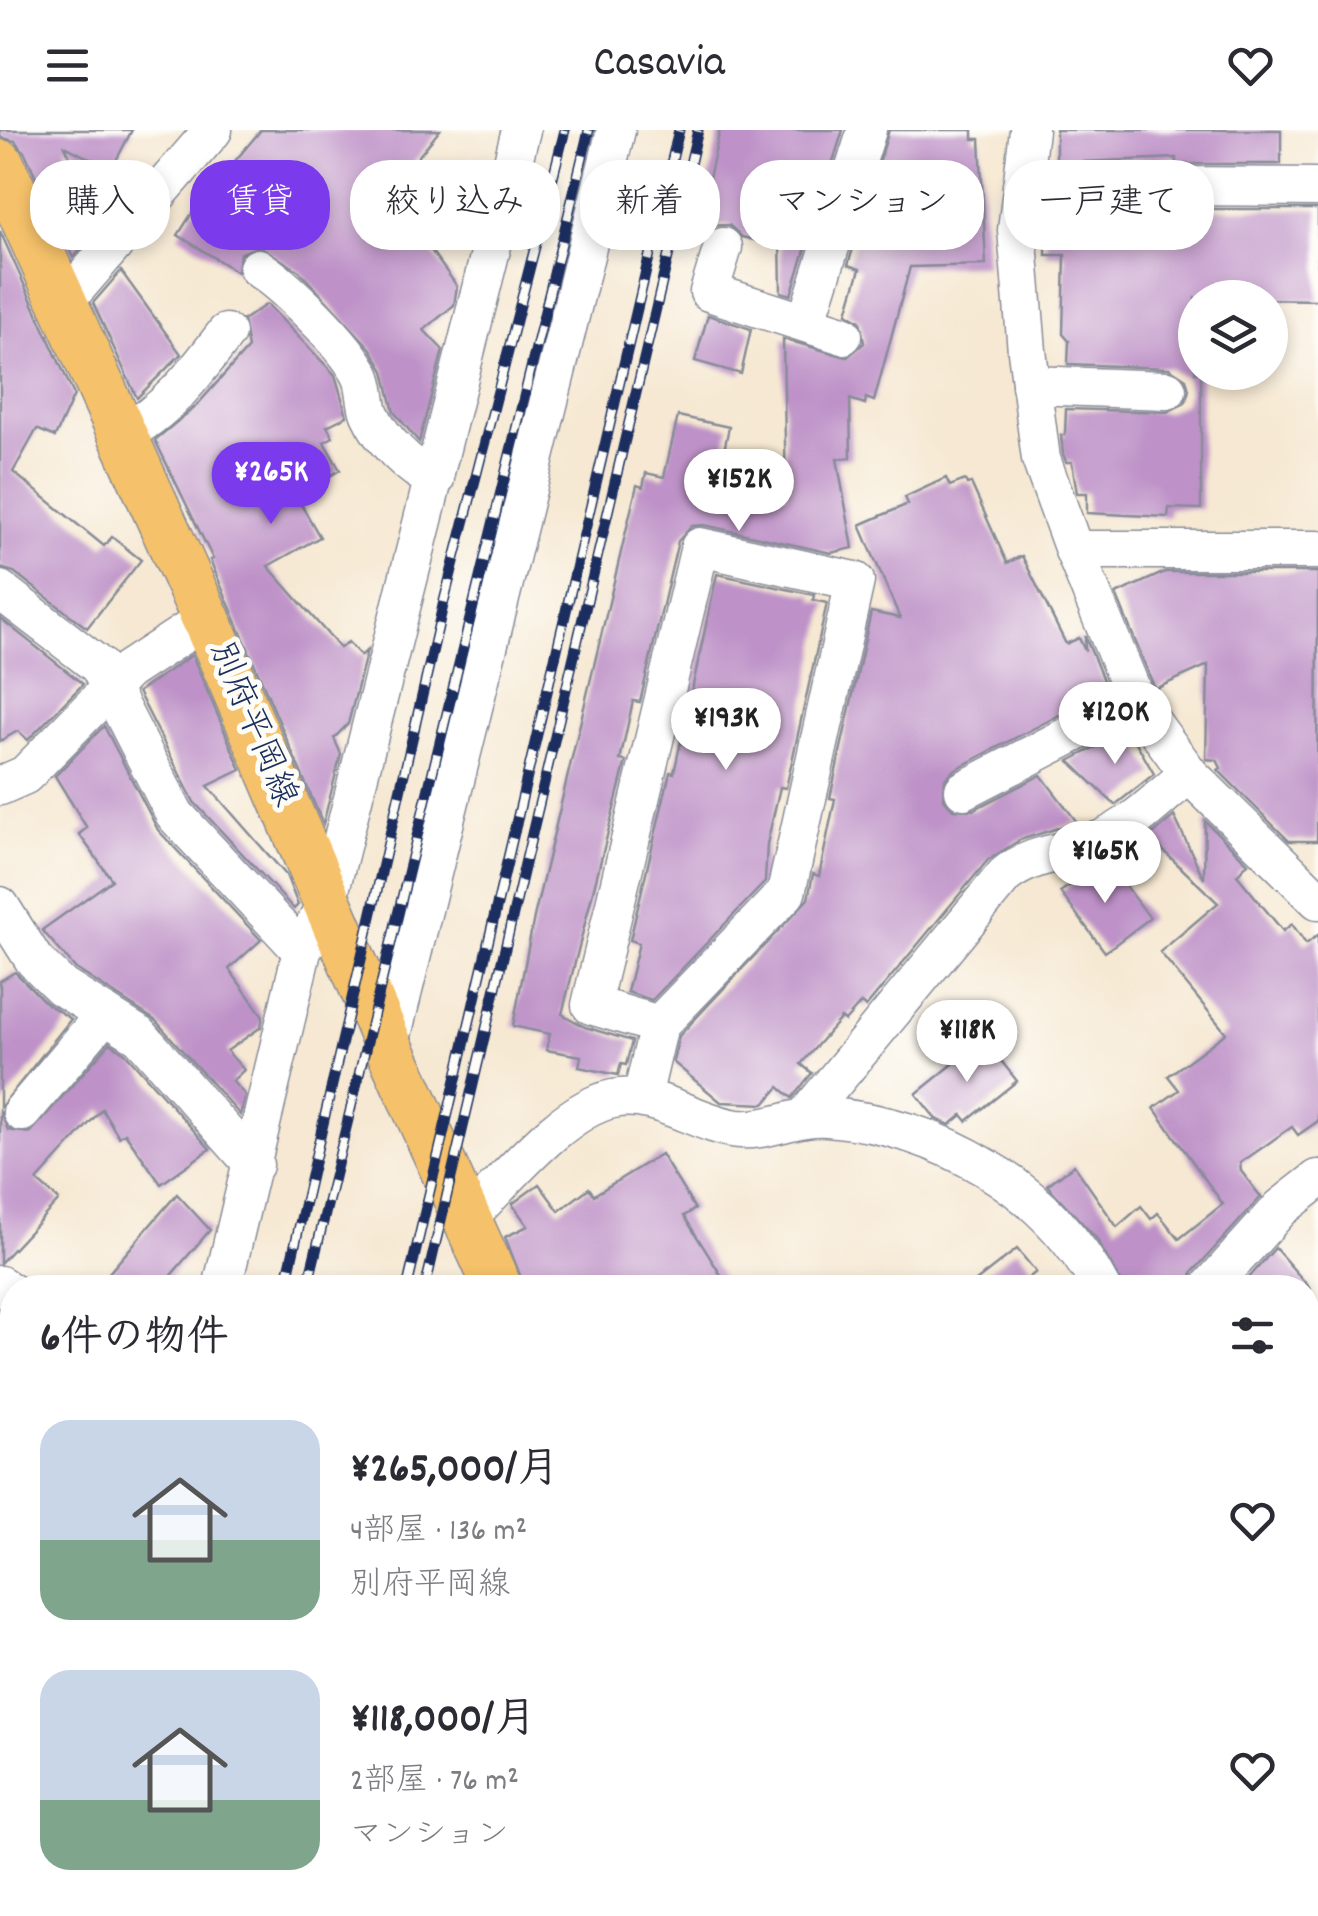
<!DOCTYPE html>
<html lang="ja">
<head>
<meta charset="utf-8">
<style>
	body { margin:0; font-family:Dekko,"Klee One",sans-serif; background:#f7f7f7; color:#2b2b33; height:100vh; display:flex; flex-direction:column; font-size:38px; white-space:nowrap }
	* { box-sizing:border-box; margin:0 }
	p { font-size:32px; color:#7c7c81 }
	.icon { flex:none; width:55px; height:55px; fill:none; stroke:currentColor; stroke-width:2; stroke-linecap:round; stroke-linejoin:round }
	.map { position:relative; flex:1; overflow:hidden }
	.sheet { position:absolute; left:0px; top:1145px; width:1320px; height:642px; display:flex; flex-direction:column; background:#fff; border-radius:40px 40px 0 0; box-shadow:0 5px 15px #0003 }
	.sheet>* { flex:none }
	.hud { position:absolute; left:30px; top:30px; width:1260px; height:90px; display:flex; gap:20px }
	.buttons { position:absolute; left:1178px; top:150px; display:grid; gap:20px }
	.buttons a { display:grid; place-items:center; width:110px; height:110px; border-radius:50%; background:#fff; box-shadow:0 5px 15px #0003; font-size:50px }
	.price { position:absolute; translate:-50% -85px; padding:0 22px; border-radius:35px; background:#fff; color:#222; font-size:32px; line-height:65px; filter:drop-shadow(0 2px 5px #0008) }
	.price::after { content:''; position:absolute; left:50%; top:60px; width:30px; height:22px; margin-left:-15px; background:inherit; clip-path:polygon(0 0,100% 0,50% 100%) }
	.price.selected { background:#7c3aed; color:#fff }
	ul { padding:0; list-style:none }
	li { display:flex; align-items:center; gap:30px; height:250px; padding:0 40px }
	li span { display:grid; place-items:center; flex:none; width:280px; height:200px; border-radius:30px; color:#555 }
	li>.icon { margin-inline-start:auto }
	span .icon { width:120px; height:120px; fill:#fffc; stroke-width:1 }
	li b { font-size:42px }
	h2 { display:flex; justify-content:space-between; align-items:center; height:120px; padding:0 40px; font-size:42px }
	.chip { padding:0 35px; border-radius:40px; background:#fff; box-shadow:0 5px 15px #0003; font-size:35px; line-height:90px }
	.chip.selected { background:#7c3aed; color:#fff }
	header { display:flex; justify-content:space-between; align-items:center; height:130px; padding:0 40px; background:#fff; font-size:45px; font-weight:600 }
	.map>svg:first-child { display:block }
</style>
</head>
<body>
<header><svg class="icon" aria-label="menu" viewBox="0 0 24 24"><path d="M4 6h16M4 12h16M4 18h16"/></svg>Casavia<svg class="icon" aria-label="heart" viewBox="0 0 24 24"><path d="M12 20l-8-8c-3-5 5-10 8-4 3-6 11-1 8 4z"/></svg></header>
<div class="map">
<svg width="1318" height="1786" viewBox="0 0 1318 1786">
	<rect width="100%" height="100%" fill="#fdfcf7"/>
	<filter id="ink" filterUnits="userSpaceOnUse"><feTurbulence type="fractalNoise" baseFrequency=".01" numOctaves="2"/><feDisplacementMap in="SourceGraphic" scale="20" xChannelSelector="R" yChannelSelector="G"/><feConvolveMatrix kernelMatrix="1 2 1 2 8 2 1 2 1" color-interpolation-filters="sRGB"/></filter>
	<filter id="wash" filterUnits="userSpaceOnUse"><feTurbulence type="fractalNoise" baseFrequency=".0048" numOctaves="4" result="noise"/><feDisplacementMap in="SourceGraphic" scale="40" xChannelSelector="R" yChannelSelector="G"/><feGaussianBlur stdDeviation="2.25" result="paint"/><feColorMatrix in="noise" values="0 0 0 0 0 0 0 0 0 0 0 0 0 0 0 0 0 1.4 0 .05"/><feComposite in="paint" operator="in"/></filter>
	<g filter="url(#wash)">
		<rect width="100%" height="100%" fill="#f6e8d2"/>
		<polygon fill="#8ba659" stroke="#536a5c" stroke-width="2.5" points="0,1206 12,1214 12,1775 73,1775 70,1786 0,1786"/>
		<g fill="none" stroke-linecap="round" stroke-linejoin="round">
			<polyline stroke="#63a8d8" stroke-width="65" points="0,1191 12,1200"/>
		</g>
		<g id="blocks">
			<g fill="#be92c8">
				<polygon points="0,0 132,0 111,40 65,16 100,96 73,128 25,23 15,11 0,7"/>
				<polygon points="261,0 440,0 397,53 417,70 400,88 421,107 457,156 454,175 424,200 443,220 419,312 394,282 384,241 371,219 299,141 259,116 240,124 237,142 178,105 220,39 225,43"/>
				<polygon points="720,0 843,0 791,165 781,162 780,106 772,105 770,114 742,107 729,95 698,96"/>
				<polygon points="889,0 973,0 973,9 980,9 986,135 910,137 874,271 866,268 865,274 850,269 851,328 837,329 853,418 831,423 704,395 692,396 678,411 640,572 633,571 620,630 626,631 562,884 585,897 632,911 626,935 621,934 618,945 579,937 581,926 546,920 550,904 513,896 534,787 637,355 643,357 646,343 664,347 678,286 729,297 717,353 773,368 773,363 786,365 783,209 847,227 864,213 860,191 847,183 860,139 848,135"/>
				<polygon points="1056,0 1281,0 1281,34 1176,34 1176,28 1056,33"/>
				<polygon points="1047,78 1166,86 1175,85 1175,79 1318,79 1318,170 1195,168 1195,242 1201,242 1201,379 1169,378 1168,387 1087,383 1087,363 1077,363 1072,332 1066,332 1063,324 1061,305 1065,305 1066,279 1167,282 1185,273 1189,260 1186,249 1169,238 1068,234 1069,211 1063,204 1065,125 1046,125"/>
				<polygon points="0,101 74,265 55,307 37,299 13,342 104,416 112,407 141,430 87,498 14,442 0,438"/>
				<polygon points="121,141 181,224 137,268 93,173"/>
				<polygon points="267,174 335,245 347,286 327,296 333,307 324,312 340,340 296,366 320,407 268,436 340,518 348,512 361,526 367,520 348,594 334,608 341,624 323,694 210,430 213,429 155,310 196,276 248,218 243,190"/>
				<polygon points="708,185 751,199 741,244 695,231"/>
				<polygon points="946,348 950,356 965,350 967,354 971,353 1007,433 1022,426 1066,514 1079,508 1085,521 1085,506 1107,560 954,640 945,649 944,669 953,679 973,680 1041,645 1077,692 1020,710 988,730 866,877 861,873 845,891 841,888 801,934 812,943 792,968 779,957 764,974 721,972 673,932 679,906 808,769 813,744 819,746 835,669 830,668 871,482 900,488 860,395 908,374 905,367"/>
				<polygon points="1165,442 1318,442 1317,711 1289,711 1218,640 1221,638 1217,630 1206,629 1208,535 1155,559 1116,464"/>
				<polygon points="717,444 814,465 813,470 827,473 786,658 780,657 767,714 765,752 652,870 627,862 639,813 630,810 670,642 674,643"/>
				<polygon points="0,488 83,554 28,610 18,601 0,611"/>
				<polygon points="192,525 241,640 208,656 286,745 298,775 294,779 194,672 138,562"/>
				<polygon points="104,596 158,700 261,810 229,839 263,886 261,897 227,921 244,940 232,951 245,965 240,985 156,891 76,839 42,800 112,750 79,704 87,698 55,646"/>
				<polygon points="1129,600 1154,644 1115,675 1069,631"/>
				<polygon points="1174,686 1204,749 1205,691 1248,733 1237,745 1283,801 1292,794 1306,814 1318,805 1318,991 1298,1005 1292,997 1240,1033 1241,1041 1261,1067 1192,1143 1187,1158 1124,1158 1096,1108 1047,1055 1074,1035 1117,1097 1141,1076 1151,1089 1158,1083 1179,1109 1223,1074 1154,978 1179,960 1168,946 1226,903 1160,822 1218,773 1149,707"/>
				<polygon points="1107,731 1150,788 1105,822 1060,762"/>
				<polygon points="15,842 46,873 71,889 0,978 0,851"/>
				<polygon points="984,909 1017,951 967,991 962,985 950,995 936,989 916,964"/>
				<polygon points="110,913 125,923 210,1019 161,1054 125,1003 119,1007 102,979 37,1051 59,1070 0,1133 0,981 8,1000 30,1003"/>
				<polygon points="661,1024 695,1079 684,1086 729,1158 525,1158 505,1107 528,1096 512,1074 539,1054 559,1081 589,1058 594,1065"/>
				<polygon points="177,1064 210,1100 160,1158 96,1158"/>
				<polygon points="1275,1118 1310,1158 1240,1158"/>
				<polygon points="1017,1119 1036,1142 1016,1158 967,1158"/>
			</g>
		</g>
	</g>
	<g filter="url(#ink)">
		<use href="#blocks" fill-opacity="0" stroke="#888c98" stroke-width="2.5"/>
		<g fill="none" stroke-linecap="round" stroke-linejoin="round">
			<defs>
				<g id="minor">
					<polyline points="1029,0 1017,100 1027,221 1041,329 1074,420 1136,571 1189,644 1318,770"/>
					<polyline points="1022,55 1318,57"/>
					<polyline points="723,117 709,162 843,205"/>
					<path d="M258 138C286 156 346 215 361 245 367 257 365 272 370 284 381 309 410 339 435 349"/>
					<polyline points="63,173 213,0"/>
					<polyline points="806,193 867,0"/>
					<polyline points="1031,255 1167,260"/>
					<path d="M122 304C166 283 197 241 226 203"/>
					<polyline points="1074,420 1318,420"/>
					<polyline points="0,460 99,536 175,685 302,821"/>
					<polyline points="0,656 25,645 128,540 206,489"/>
					<polyline points="964,660 1136,571"/>
					<polyline points="0,776 34,830 62,857 140,906 254,1035"/>
					<polyline points="389,917 616,0"/>
					<polyline points="642,967 659,895 786,763 855,451 700,417 591,875 659,895"/>
					<polyline points="22,982 105,884"/>
					<path d="M804 988 1005 745C1035 721 1067 725 1100 710 1133 696 1161 666 1189 644"/>
					<path d="M467 1088C505 1052 562 979 613 969 656 960 696 994 738 999 768 1002 797 984 828 987 939 996 1048 1057 1101 1158"/>
					<polyline points="0,1155 12,1163"/>
					<polyline points="222,1158 302,821 327,772 521,0"/>
					<polyline points="1209,1158 1281,1078 1318,1049"/>
					<polyline points="1308,1606 1318,1601"/>
					<polyline points="1308,1706 1318,1704"/>
					<polyline points="1308,1758 1318,1753"/>
					<polyline points="1129,1775 1135,1786"/>
					<polyline points="85,1786 88,1775"/>
					<polyline points="886,1786 909,1775"/>
					<polyline points="988,1786 1013,1775"/>
					<polyline points="1092,1786 1098,1775"/>
					<polyline points="1243,1786 1268,1775"/>
				</g>
				<g id="major">
					<polyline points="0,34 206,489 389,917 498,1158"/>
					<polyline points="774,1775 779,1786"/>
				</g>
			</defs>
			<use href="#minor" stroke="#888c98" stroke-width="41"/>
			<use href="#major" stroke="#888c98" stroke-width="51"/>
			<g stroke="#888c98" stroke-width="6" stroke-dasharray="8 8" stroke-linecap="butt">
				<polyline points="1308,1444 1318,1439"/>
				<polyline points="1308,1563 1318,1558"/>
			</g>
			<use href="#minor" stroke="#fff" stroke-width="38"/>
			<use href="#major" stroke="#f5c16b" stroke-width="48"/>
			<defs>
				<g id="rail">
					<polyline points="285,1158 444,471 565,0"/>
					<polyline points="307,1158 589,0"/>
					<polyline points="407,1158 679,0"/>
					<polyline points="425,1158 698,0"/>
					<polyline points="135,1786 138,1775"/>
					<polyline points="158,1786 160,1775"/>
					<polyline points="262,1786 264,1775"/>
					<polyline points="279,1786 282,1775"/>
				</g>
			</defs>
			<use href="#rail" stroke="#1b2f5e" stroke-width="11"/>
			<use href="#rail" stroke="#fdfcf7" stroke-width="8" stroke-dasharray="22" stroke-linecap="butt"/>
		</g>
	</g>
	<g text-anchor="middle" dominant-baseline="central" stroke-width="10" stroke-linejoin="round" paint-order="stroke">
		<g font-size="35" fill="#1b2f5e" stroke="#fdfcf7">
			<text transform="translate(251 595) rotate(67)">別府平岡線</text>
		</g>
	</g>
</svg>
<div class="buttons">
<a><svg class="icon" aria-label="layers" viewBox="0 0 24 24"><path d="M12 4l9 5-9 5-9-5zM3 14l9 5 9-5"/></svg></a>
</div>
<b class="price selected" style="left:271px;top:397px">¥265K</b>
<b class="price" style="left:739px;top:404px">¥152K</b>
<b class="price" style="left:1115px;top:637px">¥120K</b>
<b class="price" style="left:726px;top:643px">¥193K</b>
<b class="price" style="left:1105px;top:776px">¥165K</b>
<b class="price" style="left:967px;top:955px">¥118K</b>
<div class="hud">
<a class="chip">購入</a>
<a class="chip selected">賃貸</a>
<a class="chip">絞り込み</a>
<a class="chip">新着</a>
<a class="chip">マンション</a>
<a class="chip">一戸建て</a>
</div>
<section class="sheet">
<h2>6件の物件<svg class="icon" aria-label="filters" viewBox="0 0 24 24"><path d="M4 7h16M4 17h16"/><circle cx="9" cy="7" r="2"/><circle cx="15" cy="17" r="2"/></svg></h2>
<ul>
<li><span style="background:linear-gradient(#c9d6e8 60%,#7fa58c 0)"><svg class="icon" aria-label="home" viewBox="0 0 24 24"><path d="M3 11l9-7 9 7M6 9v11h12V9"/></svg></span><div><b>¥265,000/月</b><p>4部屋 · 136 m²</p><p>別府平岡線</p></div><svg class="icon" aria-label="heart" viewBox="0 0 24 24"><path d="M12 20l-8-8c-3-5 5-10 8-4 3-6 11-1 8 4z"/></svg></li>
<li><span style="background:linear-gradient(#c9d6e8 65%,#7fa58c 0)"><svg class="icon" aria-label="home" viewBox="0 0 24 24"><path d="M3 11l9-7 9 7M6 9v11h12V9"/></svg></span><div><b>¥118,000/月</b><p>2部屋 · 76 m²</p><p>マンション</p></div><svg class="icon" aria-label="heart" viewBox="0 0 24 24"><path d="M12 20l-8-8c-3-5 5-10 8-4 3-6 11-1 8 4z"/></svg></li>
</ul>
</section>
</div>
</body>
</html>
